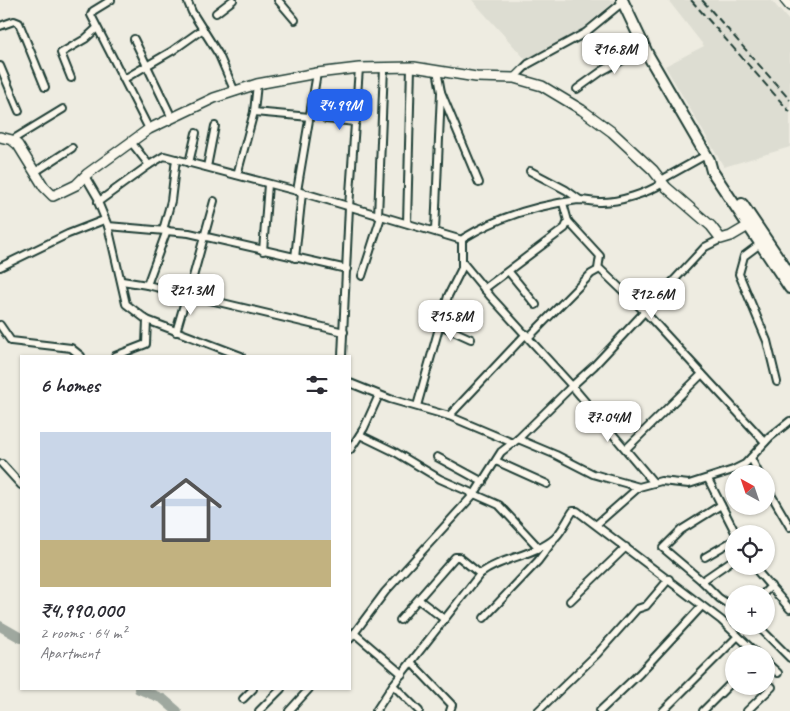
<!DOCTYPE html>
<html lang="en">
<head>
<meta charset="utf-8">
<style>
	body { margin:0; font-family:Caveat,sans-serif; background:#f7f7f7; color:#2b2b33; height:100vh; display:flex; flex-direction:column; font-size:19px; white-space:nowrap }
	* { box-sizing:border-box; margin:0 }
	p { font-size:16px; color:#7c7c81 }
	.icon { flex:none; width:28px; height:28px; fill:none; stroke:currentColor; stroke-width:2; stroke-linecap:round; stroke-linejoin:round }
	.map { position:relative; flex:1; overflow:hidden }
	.panel { position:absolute; left:20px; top:355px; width:331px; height:335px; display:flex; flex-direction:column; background:#fff; border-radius:0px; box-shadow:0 1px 4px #0004 }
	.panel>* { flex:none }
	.needle { width:32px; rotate:320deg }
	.controls { position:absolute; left:725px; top:465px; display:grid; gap:10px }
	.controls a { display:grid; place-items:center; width:50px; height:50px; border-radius:50%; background:#fff; box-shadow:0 1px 4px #0004; font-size:25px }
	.price { position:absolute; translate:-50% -42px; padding:0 11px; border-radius:10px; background:#fff; color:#222; font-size:16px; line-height:32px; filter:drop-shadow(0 1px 2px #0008) }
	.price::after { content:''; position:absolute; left:50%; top:30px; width:15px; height:11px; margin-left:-8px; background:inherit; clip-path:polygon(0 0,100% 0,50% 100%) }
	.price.selected { background:#2563eb; color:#fff }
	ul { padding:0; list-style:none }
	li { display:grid; align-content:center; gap:10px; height:265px; padding:0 20px }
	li+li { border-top:1px solid #e1e1e2 }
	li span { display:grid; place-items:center; height:155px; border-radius:0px; color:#555 }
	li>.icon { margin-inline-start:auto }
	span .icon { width:90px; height:90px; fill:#fffc; stroke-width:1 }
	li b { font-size:21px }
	h2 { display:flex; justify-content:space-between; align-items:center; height:60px; padding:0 20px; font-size:21px }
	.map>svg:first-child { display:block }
</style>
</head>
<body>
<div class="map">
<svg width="790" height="711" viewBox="0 0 790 711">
	<rect width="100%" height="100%" fill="#eeece1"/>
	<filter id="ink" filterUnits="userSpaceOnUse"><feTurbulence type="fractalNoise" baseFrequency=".02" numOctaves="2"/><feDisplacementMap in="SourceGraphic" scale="10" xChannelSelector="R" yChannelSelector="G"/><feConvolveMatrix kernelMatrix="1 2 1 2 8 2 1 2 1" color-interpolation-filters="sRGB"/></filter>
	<g filter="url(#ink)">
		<g fill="#ddddd2">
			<polygon points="472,0 614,0 615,1 576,34 527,61"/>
			<polygon points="668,0 771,0 790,22 790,147 724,167 665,66 704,46"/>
		</g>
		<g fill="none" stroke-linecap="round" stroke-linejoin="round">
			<g stroke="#9fa89f" stroke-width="10">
				<polyline points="0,626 21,638"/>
				<polyline points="139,689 163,699 177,711"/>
			</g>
			<defs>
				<g id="street">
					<polyline points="111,0 93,11 91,15 149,129"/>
					<polyline points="187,0 192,12 219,55 235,92"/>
					<polyline points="278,0 295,20"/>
					<polyline points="216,13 233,0"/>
					<polyline points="0,26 14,21 19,23 45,87"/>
					<polyline points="134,39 172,118"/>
					<polyline points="0,66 19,111"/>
					<polyline points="437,70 441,92 479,183"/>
					<polyline points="71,78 61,53 85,39 97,28"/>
					<polyline points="514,78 528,64 585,33 623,2"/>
					<polyline points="124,79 172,51 203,29"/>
					<polyline points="577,89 602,71 645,48"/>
					<polyline points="254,112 310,117"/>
					<polyline points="326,119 356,122"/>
					<polyline points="12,140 63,109"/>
					<polyline points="131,142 149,165 164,156 297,191 462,240"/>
					<polyline points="189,163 196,133"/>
					<polyline points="149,165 98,202 108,226 126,304 147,320 241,356"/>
					<polyline points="207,167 215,126"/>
					<polyline points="530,171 566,190 580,200"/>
					<polyline points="35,172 72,148"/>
					<polyline points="237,175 254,112 257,84"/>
					<polyline points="85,176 99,200"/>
					<polyline points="661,180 706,155"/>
					<polyline points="297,191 317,73"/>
					<polyline points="378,216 384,67"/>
					<polyline points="568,221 600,256 598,269"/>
					<polyline points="407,223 411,67"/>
					<polyline points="108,226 189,233 347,269"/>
					<polyline points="163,230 171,201 176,159"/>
					<polyline points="435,231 441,92"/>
					<polyline points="760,244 744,256 739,274 767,341 777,382"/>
					<polyline points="263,251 268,184"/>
					<polyline points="295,258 302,193"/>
					<polyline points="463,263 491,297 572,386 594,366 705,247 721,239"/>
					<polyline points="0,267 68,234 104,220"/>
					<polyline points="509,272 536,305"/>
					<polyline points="362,276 381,217"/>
					<polyline points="122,281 147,285 344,332"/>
					<polyline points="147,285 167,230"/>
					<polyline points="484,289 565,228 568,221 563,203"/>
					<polyline points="188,295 214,201"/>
					<polyline points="0,325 11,341 71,348 81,356"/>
					<polyline points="440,325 471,339"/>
					<polyline points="176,332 187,294"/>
					<polyline points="529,337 591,274 600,269 645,312 765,442"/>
					<polyline points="115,356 146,344 147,320"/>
					<polyline points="342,356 349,207 359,68"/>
					<polyline points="350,383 390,399 449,416 513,443"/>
					<path d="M417 406 448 296 462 268V240L464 238C498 217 538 205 578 200 585 200 593 202 601 202 620 202 647 193 663 183"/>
					<polyline points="449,416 526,334"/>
					<polyline points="360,435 395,452 440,479 499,505 538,547"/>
					<polyline points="518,439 556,455 593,474 639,487"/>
					<polyline points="626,449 702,374"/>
					<polyline points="350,450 364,428 379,395"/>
					<polyline points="437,457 483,482"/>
					<polyline points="751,458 759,474"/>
					<polyline points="496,461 547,484"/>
					<polyline points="2,464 21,485"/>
					<polyline points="708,479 736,534"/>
					<polyline points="766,486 790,527"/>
					<polyline points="721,505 681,530 663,548 702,581 719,598 734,608"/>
					<polyline points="597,524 639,487 661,481 689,484 733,470 745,464 770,437 790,421"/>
					<polyline points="705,557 734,540"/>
					<polyline points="753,566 790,609"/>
					<polyline points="702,581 734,559"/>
					<polyline points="763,594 771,586"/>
					<polyline points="419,600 444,619"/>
					<polyline points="570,601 626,547"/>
					<polyline points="484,618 538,561 553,541"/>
					<polyline points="400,620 455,557 459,557 480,574"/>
					<polyline points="758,626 790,658"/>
					<polyline points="354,633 402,674"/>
					<polyline points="350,639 385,592 475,493 501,452 518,439 572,386 654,483"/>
					<polyline points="411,662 452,705 450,711"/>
					<polyline points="766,662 778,673"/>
					<polyline points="393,685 419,711"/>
					<polyline points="243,699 253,689"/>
					<polyline points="259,711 281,689"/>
					<polyline points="289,711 309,689"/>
					<path d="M376 711 393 685 480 574C502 557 534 556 555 538 562 531 567 520 573 511H577L721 620 757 654"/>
					<polyline points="538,711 597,654 637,609 646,606 669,579"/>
					<polyline points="600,711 639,674 702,606"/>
					<polyline points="663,711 738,636"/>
					<polyline points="703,711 734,680"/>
					<polyline points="747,711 772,687"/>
				</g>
				<g id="secondary">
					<polyline points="785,0 790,6"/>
					<polyline points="0,137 12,140 18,145 44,187 53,196 76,185 87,174 149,129 214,98 257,84 317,73 359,68 414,67 476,77 514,78 542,86 582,110 612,132 653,170 666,187 711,226 721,239 731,236 748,226"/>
				</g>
				<g id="primary">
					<polyline points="622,0 648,55 709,160 712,171 790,288"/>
					<polyline points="742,204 790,275"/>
				</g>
			</defs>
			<use href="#street" stroke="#1f3d34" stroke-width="10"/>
			<use href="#secondary" stroke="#1f3d34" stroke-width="12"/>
			<use href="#primary" stroke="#1f3d34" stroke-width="14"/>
			<use href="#street" stroke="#fbf7ec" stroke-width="6"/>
			<use href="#secondary" stroke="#fbf7ec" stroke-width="9"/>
			<use href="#primary" stroke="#fbf7ec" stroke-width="10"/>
			<g stroke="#1f3d34" stroke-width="2" stroke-dasharray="8 4" stroke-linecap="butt">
				<polyline points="691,0 790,112"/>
				<polyline points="702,0 790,100"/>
			</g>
		</g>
	</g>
</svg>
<div class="controls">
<a><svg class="needle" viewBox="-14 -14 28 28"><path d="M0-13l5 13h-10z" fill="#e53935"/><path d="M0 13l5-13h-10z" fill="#7c7c81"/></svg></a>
<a><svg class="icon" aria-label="locate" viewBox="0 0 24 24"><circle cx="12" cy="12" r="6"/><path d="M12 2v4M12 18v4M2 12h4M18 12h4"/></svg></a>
<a>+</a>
<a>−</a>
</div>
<b class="price" style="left:615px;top:75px">₹16.8M</b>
<b class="price selected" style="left:340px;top:131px">₹4.99M</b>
<b class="price" style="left:191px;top:316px">₹21.3M</b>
<b class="price" style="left:652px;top:320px">₹12.6M</b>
<b class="price" style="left:451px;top:342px">₹15.8M</b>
<b class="price" style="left:608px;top:443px">₹7.04M</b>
<section class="panel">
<h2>6 homes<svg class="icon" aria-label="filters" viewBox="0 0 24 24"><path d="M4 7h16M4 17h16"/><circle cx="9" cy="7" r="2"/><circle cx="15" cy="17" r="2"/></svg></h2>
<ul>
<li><span style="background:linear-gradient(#c9d6e8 70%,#c2b280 0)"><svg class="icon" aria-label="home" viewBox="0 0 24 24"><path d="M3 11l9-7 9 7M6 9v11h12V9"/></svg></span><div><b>₹4,990,000</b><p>2 rooms · 64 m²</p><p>Apartment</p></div></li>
</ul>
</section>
</div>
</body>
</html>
